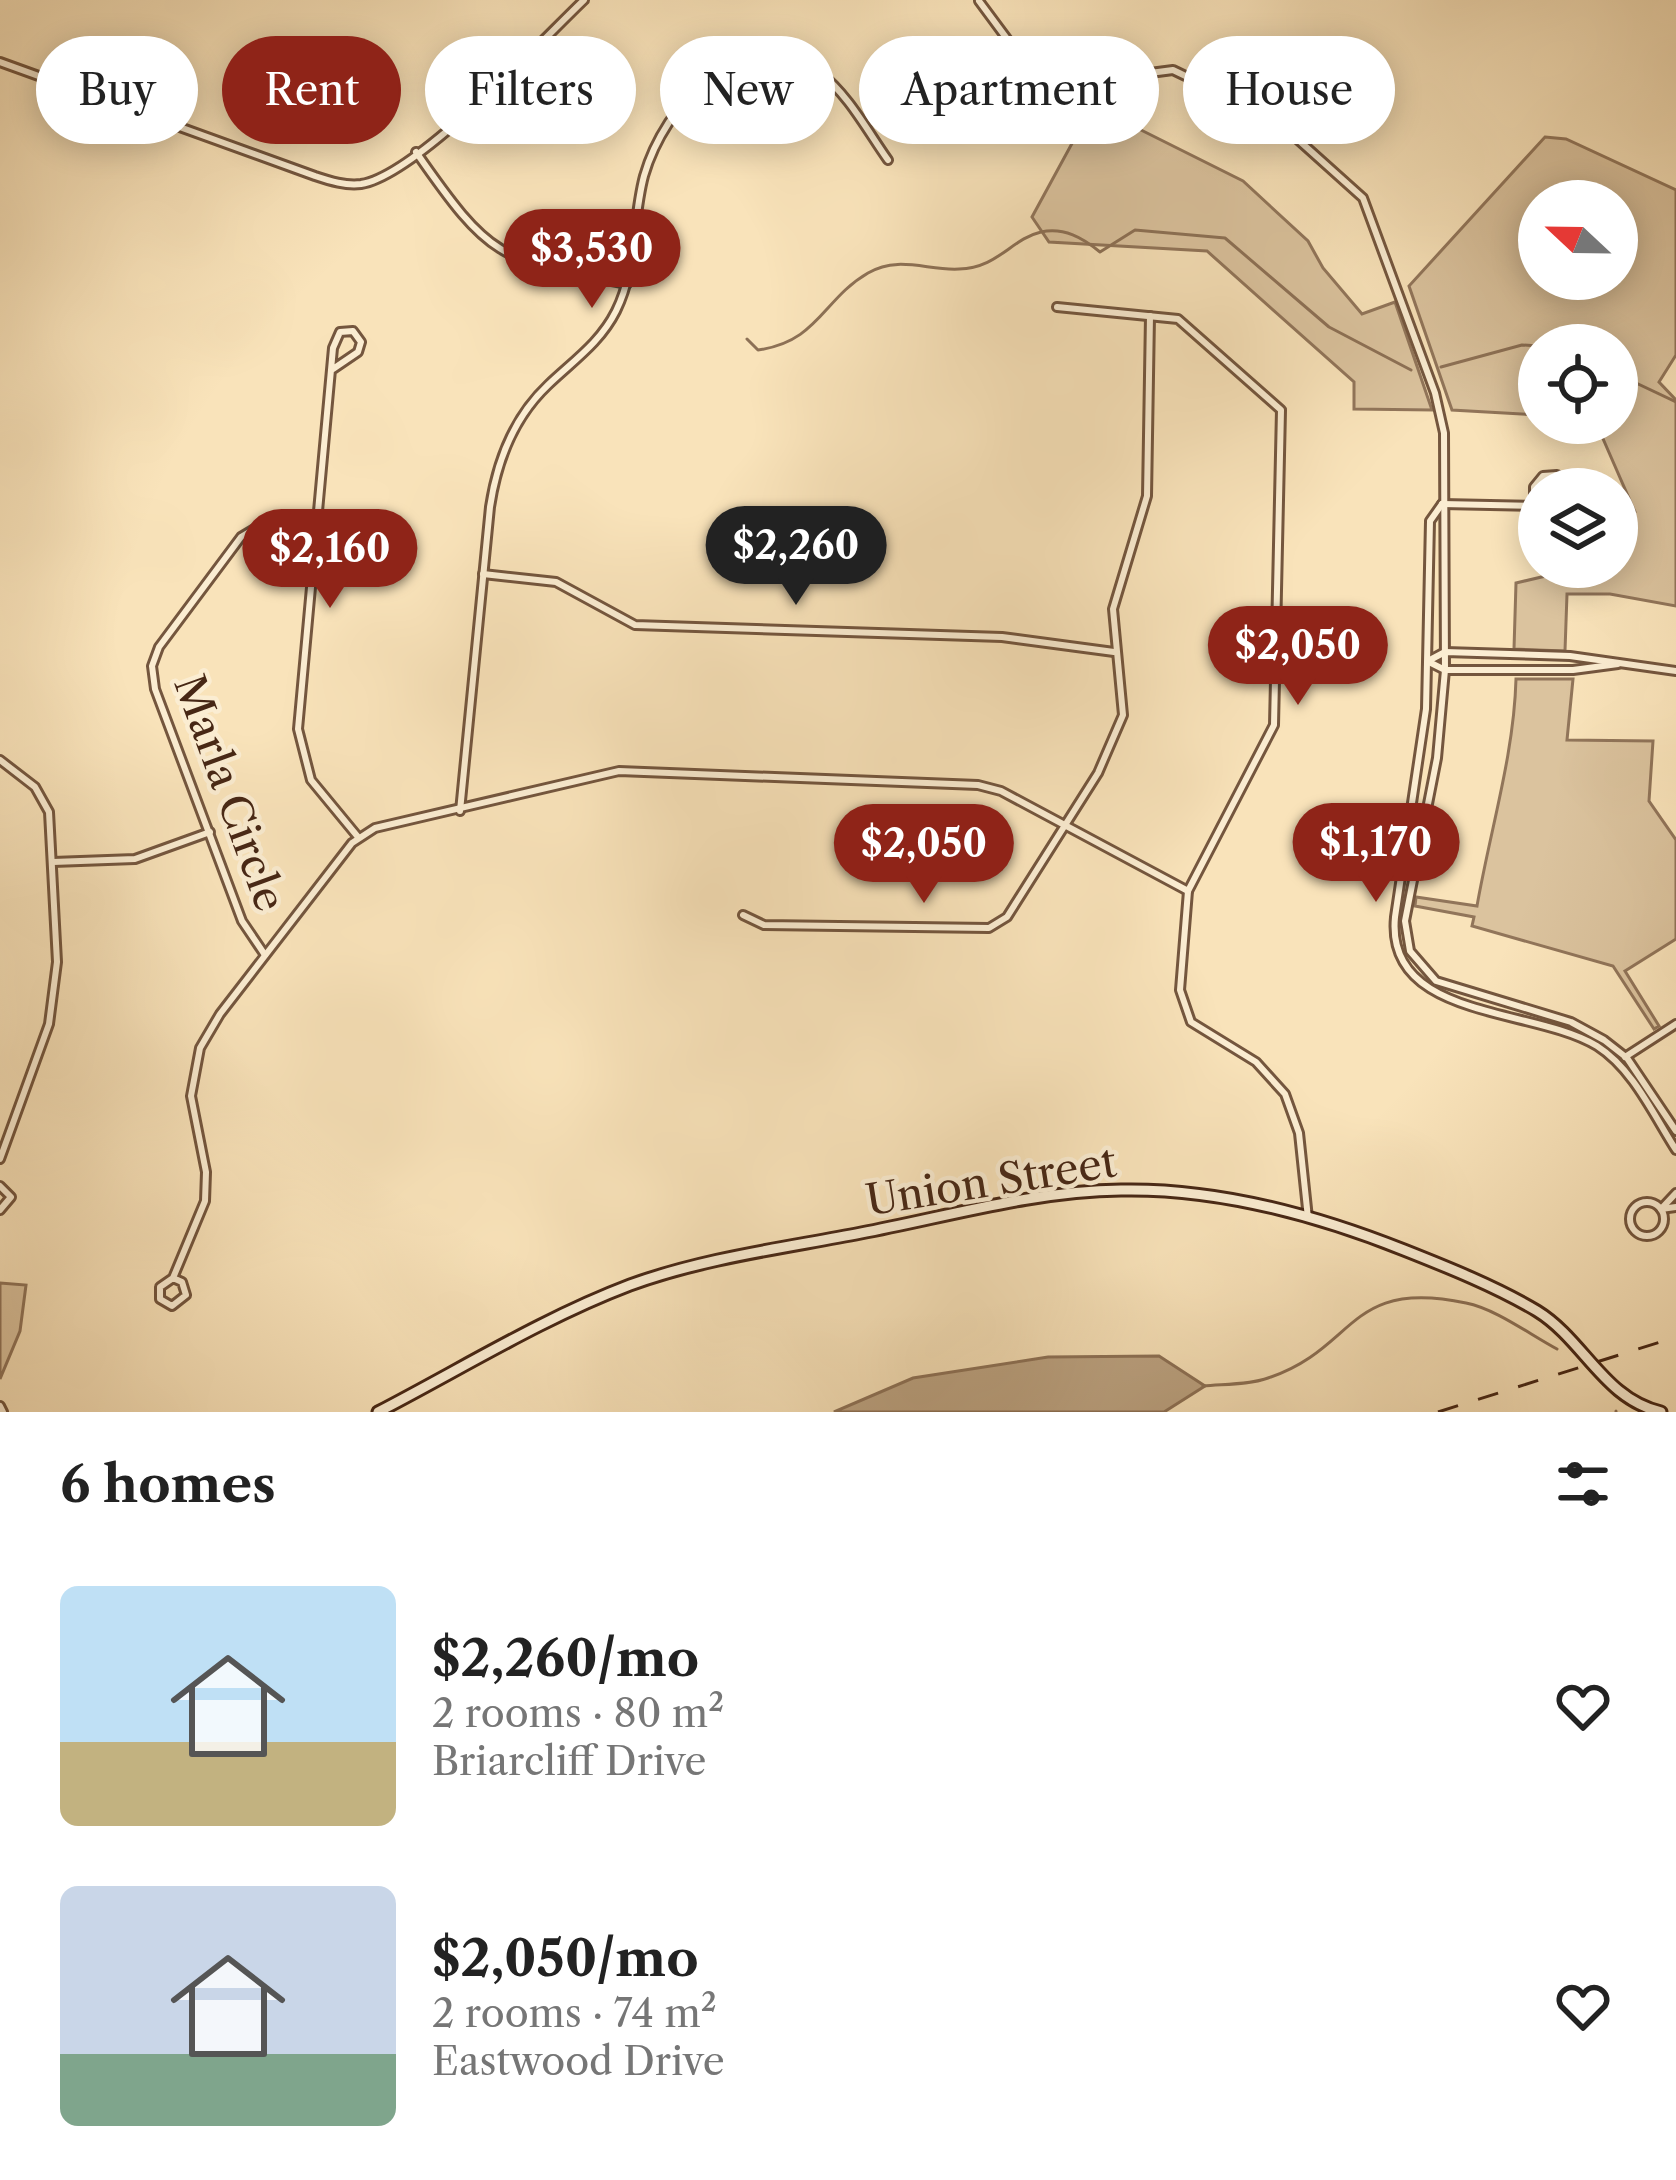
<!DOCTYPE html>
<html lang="en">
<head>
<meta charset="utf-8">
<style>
	body { margin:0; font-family:"Libre Caslon Text",serif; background:#f6f6f6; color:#222; height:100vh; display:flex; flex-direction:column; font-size:45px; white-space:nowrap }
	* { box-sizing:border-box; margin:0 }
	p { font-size:39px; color:#767676 }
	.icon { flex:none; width:66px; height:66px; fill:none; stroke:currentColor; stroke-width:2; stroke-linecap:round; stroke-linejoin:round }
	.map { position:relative; height:1412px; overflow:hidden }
	.sheet { display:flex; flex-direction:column; background:#fff; flex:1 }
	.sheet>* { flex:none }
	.banner { position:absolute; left:36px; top:36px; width:1605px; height:108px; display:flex; gap:24px }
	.needle { width:78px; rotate:292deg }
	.tools { position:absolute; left:1518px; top:180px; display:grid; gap:24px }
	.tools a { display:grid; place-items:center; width:120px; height:120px; border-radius:50%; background:#fff; box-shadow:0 6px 30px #0003; font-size:60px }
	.price { position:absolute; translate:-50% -102px; padding:0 27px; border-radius:42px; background:#8f2418; color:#fff; font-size:39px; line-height:78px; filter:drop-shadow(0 3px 6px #0008) }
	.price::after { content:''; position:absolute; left:50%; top:72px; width:36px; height:27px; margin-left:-18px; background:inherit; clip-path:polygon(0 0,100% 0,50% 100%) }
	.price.current { background:#222; color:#fff }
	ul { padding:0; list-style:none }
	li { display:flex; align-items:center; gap:36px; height:300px; padding:0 60px }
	li span { display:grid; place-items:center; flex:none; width:336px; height:240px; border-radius:18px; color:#555 }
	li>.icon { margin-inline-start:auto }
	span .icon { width:144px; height:144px; fill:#fffc; stroke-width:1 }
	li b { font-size:51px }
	h2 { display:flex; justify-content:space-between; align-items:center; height:144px; padding:0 60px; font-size:51px }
	.pill { padding:0 42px; border-radius:54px; background:#fff; box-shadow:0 6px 30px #0003; font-size:42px; line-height:108px }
	.pill.current { background:#8f2418; color:#fff }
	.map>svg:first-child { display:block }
</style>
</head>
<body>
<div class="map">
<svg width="1676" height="1412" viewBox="0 0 1676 1412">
	<rect width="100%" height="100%" fill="#f9e3ba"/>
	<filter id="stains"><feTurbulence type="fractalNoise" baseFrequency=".00167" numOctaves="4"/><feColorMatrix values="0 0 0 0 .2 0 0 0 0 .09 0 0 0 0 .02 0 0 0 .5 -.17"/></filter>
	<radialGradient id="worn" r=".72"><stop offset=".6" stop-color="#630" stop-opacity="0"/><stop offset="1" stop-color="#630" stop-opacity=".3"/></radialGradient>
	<g fill="#dbc39e" stroke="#91755a" stroke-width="3" fill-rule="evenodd">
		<polygon points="1113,116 1243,181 1308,241 1323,268 1362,314 1395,302 1432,410 1354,409 1354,382 1207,251 1049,242 1032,217 1082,125"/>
		<path d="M1545 137 1566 139 1676 190V355L1659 382 1676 400V606L1610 594H1567L1565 651 1514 649 1516 583 1584 567H1617V532L1635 512 1597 425 1586 423H1617V345H1539V415L1452 410 1409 286ZM1617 201V279H1539V201Z"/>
		<path d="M1516 679H1573L1567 740 1653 741 1649 801 1676 840V939L1625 971 1659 1026 1654 1029 1613 966 1472 926 1474 917 1415 906 1416 897 1477 906C1490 831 1514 755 1516 679Z"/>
		<polygon points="0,1283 26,1285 20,1331 0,1379"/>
	</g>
	<polygon fill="#bca382" stroke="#8d7156" stroke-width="3" points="1159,1356 1205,1386 1164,1412 834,1412 913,1378 1048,1357"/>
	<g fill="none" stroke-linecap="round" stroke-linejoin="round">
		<g stroke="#8d7156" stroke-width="3">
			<path d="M747 339 758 350C818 342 823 299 868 273 899 255 928 271 959 269 998 268 1011 239 1041 232 1064 227 1083 238 1100 252L1135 230 1225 238 1329 327 1411 370"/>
			<polyline points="1441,367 1522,345 1539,346"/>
			<polyline points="1617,374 1676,402"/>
			<path d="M1203 1386C1223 1384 1249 1385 1268 1378 1358 1348 1346 1278 1466 1303 1496 1309 1529 1334 1557 1349"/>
			<polyline points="1616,1411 1616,1412"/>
		</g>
		<defs>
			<g id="street">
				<polyline points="979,1 1045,90 1065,109 1095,111 1150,73 1173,70 1275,119 1363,198 1435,393 1444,433 1445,670 1437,758 1405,921 1410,951 1436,981 1571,1022 1604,1040 1627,1058 1676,1131"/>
				<path d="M0 62 315 176C330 181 346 186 361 184 417 175 540 42 584 0"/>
				<path d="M416 152C491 260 499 260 627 284"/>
				<polyline points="1057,307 1178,319 1281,410 1274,725 1188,891 1180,990 1191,1022 1256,1062 1285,1094 1299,1133 1308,1218"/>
				<polyline points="333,369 358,352 361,342 353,331 340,332 333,348 298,729 311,780 358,837"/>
				<path d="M1442 504 1430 521 1426 709 1395 917C1385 1020 1533 1007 1597 1046 1633 1069 1653 1114 1676 1150"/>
				<polyline points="1442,504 1539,506"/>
				<polyline points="1534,506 1534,487 1543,476 1557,475 1566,489"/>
				<polyline points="483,574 556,582 635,625 1002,637 1114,652"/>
				<polyline points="1428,661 1445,652 1570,656 1676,671"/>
				<polyline points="1429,662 1445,670 1573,670 1618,664"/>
				<polyline points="0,760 35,787 49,812 57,962 49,1024 0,1159"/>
				<path d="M460 811 490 507C497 461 513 418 548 385 573 361 600 343 616 311 637 269 632 221 644 176 664 106 741 17 820 73 848 94 868 132 888 160"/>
				<polyline points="53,862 135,859 210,832"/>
				<polyline points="743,915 764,925 989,928 1007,917 1098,773 1123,715 1113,609 1147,496 1150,316"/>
				<polyline points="265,955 242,921 155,689 152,666 159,647 241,537 261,525 317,528"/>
				<polyline points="1625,1057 1676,1024"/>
				<polyline points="0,1186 11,1197 0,1210"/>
				<circle cx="1647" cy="1219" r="17"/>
				<polyline points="1661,1209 1676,1193"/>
				<polyline points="1661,1209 1676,1207"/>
				<polyline points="173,1278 182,1282 186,1295 172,1306 160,1299 160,1287 173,1278 205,1201 206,1172 191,1096 200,1048 220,1014 352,843 375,828 619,771 978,785 1001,791 1188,891"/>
				<polyline points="0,1406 3,1412"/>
			</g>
			<path id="secondary" d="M378 1412C461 1369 543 1318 630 1285 704 1258 784 1248 861 1233 946 1217 1033 1191 1121 1190 1217 1188 1316 1215 1404 1250 1447 1267 1497 1287 1537 1311 1584 1340 1604 1399 1661 1412"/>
		</defs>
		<use href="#street" stroke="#74563e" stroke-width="12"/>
		<use href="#secondary" stroke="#472715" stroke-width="15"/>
		<use href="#street" stroke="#fbedd2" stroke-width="6"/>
		<use href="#secondary" stroke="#fbedd2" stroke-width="9"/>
		<polyline stroke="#472715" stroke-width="3" stroke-dasharray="21 21" stroke-linecap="butt" points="1438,1412 1676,1337"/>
	</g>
	<g text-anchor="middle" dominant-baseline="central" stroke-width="9" stroke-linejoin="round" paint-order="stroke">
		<g font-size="42" fill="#472715" stroke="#fbedd2">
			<text transform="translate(230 793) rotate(70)">Marla Circle</text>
			<text transform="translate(991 1181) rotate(-9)">Union Street</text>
		</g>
	</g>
	<rect width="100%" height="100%" filter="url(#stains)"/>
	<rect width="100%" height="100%" fill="url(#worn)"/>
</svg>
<div class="tools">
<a><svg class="needle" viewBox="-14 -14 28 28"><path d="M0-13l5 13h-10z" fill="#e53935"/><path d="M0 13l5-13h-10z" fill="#767676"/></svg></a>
<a><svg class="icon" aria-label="locate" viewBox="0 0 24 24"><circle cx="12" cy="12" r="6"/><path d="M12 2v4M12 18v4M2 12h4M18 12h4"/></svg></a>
<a><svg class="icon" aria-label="layers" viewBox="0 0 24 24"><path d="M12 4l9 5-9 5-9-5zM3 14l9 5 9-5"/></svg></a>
</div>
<b class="price" style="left:592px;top:311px">$3,530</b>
<b class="price current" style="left:796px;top:608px">$2,260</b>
<b class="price" style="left:330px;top:611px">$2,160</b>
<b class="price" style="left:1298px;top:708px">$2,050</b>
<b class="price" style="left:1376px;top:905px">$1,170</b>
<b class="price" style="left:924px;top:906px">$2,050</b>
<div class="banner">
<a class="pill">Buy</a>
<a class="pill current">Rent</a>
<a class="pill">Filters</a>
<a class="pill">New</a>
<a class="pill">Apartment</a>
<a class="pill">House</a>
</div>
</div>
<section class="sheet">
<h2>6 homes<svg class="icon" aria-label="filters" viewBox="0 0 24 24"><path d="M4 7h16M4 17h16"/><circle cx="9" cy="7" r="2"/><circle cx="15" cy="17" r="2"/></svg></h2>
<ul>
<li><span style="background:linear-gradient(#bfe0f5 65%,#c2b280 0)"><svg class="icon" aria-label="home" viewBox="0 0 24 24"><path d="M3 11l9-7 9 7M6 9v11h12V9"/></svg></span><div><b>$2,260/mo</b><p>2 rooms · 80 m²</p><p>Briarcliff Drive</p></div><svg class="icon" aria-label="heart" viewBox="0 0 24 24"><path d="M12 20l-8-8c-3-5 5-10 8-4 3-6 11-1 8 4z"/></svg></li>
<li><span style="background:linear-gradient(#c9d6e8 70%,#7fa58c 0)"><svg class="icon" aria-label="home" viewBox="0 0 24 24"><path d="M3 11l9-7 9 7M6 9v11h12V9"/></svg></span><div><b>$2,050/mo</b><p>2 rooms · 74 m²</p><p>Eastwood Drive</p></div><svg class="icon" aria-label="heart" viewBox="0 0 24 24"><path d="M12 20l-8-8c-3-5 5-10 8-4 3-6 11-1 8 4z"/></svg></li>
</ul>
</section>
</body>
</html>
